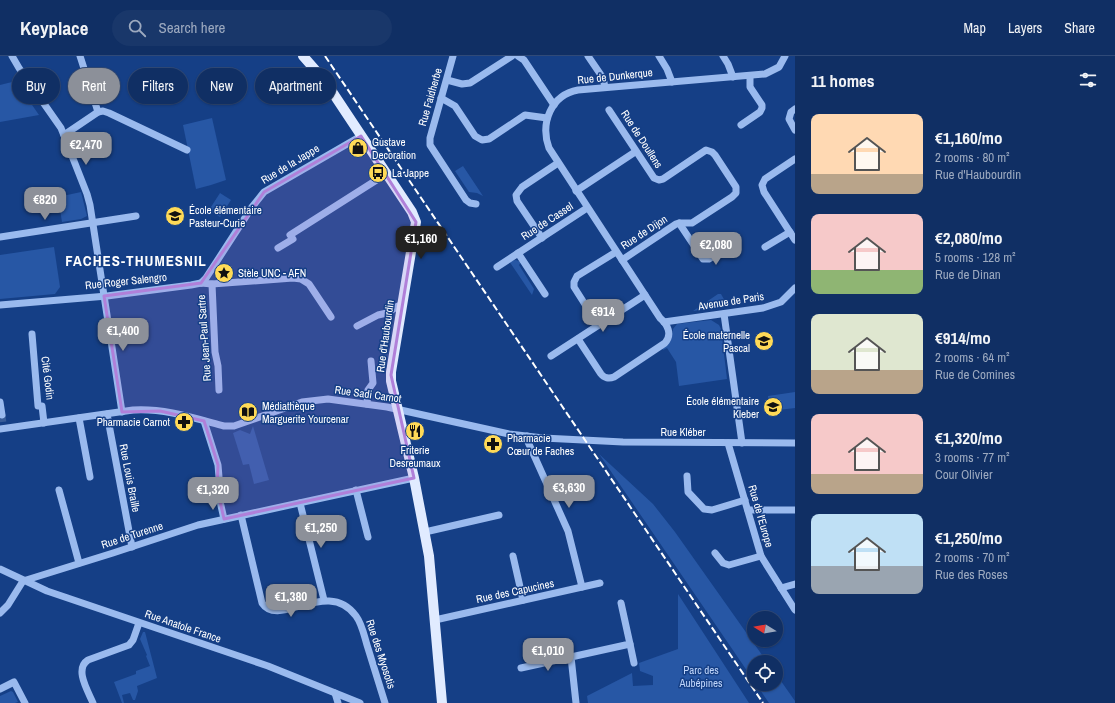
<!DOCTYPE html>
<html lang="en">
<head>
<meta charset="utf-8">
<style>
	body { margin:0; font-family:"Archivo Narrow",sans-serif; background:#19376a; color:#f1f3f6; height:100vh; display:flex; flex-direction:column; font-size:15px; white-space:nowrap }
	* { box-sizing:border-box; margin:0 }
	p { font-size:13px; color:#9ca9bf }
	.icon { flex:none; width:22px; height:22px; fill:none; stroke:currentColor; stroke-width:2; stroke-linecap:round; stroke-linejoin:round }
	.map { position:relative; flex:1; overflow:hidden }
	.drawer { display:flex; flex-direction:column; background:#102f64; width:320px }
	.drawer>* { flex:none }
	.hud { position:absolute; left:12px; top:12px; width:380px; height:36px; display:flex; gap:8px }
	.needle { width:26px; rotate:281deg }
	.buttons { position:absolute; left:747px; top:555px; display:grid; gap:8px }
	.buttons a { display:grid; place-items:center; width:36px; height:36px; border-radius:50%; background:#102f64; box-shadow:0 1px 3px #0004,0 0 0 1px #304a78; font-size:20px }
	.price { position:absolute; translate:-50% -34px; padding:0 9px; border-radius:8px; background:#8c9099; color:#fff; font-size:13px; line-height:26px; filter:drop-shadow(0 1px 2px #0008) }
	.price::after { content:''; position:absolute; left:50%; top:24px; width:12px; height:9px; margin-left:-6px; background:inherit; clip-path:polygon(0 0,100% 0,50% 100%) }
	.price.current { background:#222; color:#fff }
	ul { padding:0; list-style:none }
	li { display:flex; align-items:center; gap:12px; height:100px; padding:0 16px }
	li span { display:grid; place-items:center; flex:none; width:112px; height:80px; border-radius:8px; color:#555 }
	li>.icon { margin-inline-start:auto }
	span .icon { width:48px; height:48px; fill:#fffc; stroke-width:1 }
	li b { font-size:17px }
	h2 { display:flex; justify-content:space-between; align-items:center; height:48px; padding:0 16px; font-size:17px }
	.chip { padding:0 14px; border-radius:18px; background:#102f64; box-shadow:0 1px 3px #0004,0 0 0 1px #304a78; font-size:14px; line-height:36px }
	.chip.current { background:#8c9099; color:#fff }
	header { display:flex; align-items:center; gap:24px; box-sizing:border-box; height:56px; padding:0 20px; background:#102f64; border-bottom:1px solid #304a78 }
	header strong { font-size:19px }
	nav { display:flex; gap:22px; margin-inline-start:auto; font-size:14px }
	.search { width:280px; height:36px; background:#19376a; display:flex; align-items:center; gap:10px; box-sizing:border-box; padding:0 14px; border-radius:22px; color:#9ca9bf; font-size:15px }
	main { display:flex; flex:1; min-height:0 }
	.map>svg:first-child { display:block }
</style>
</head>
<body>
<header>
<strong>Keyplace</strong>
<div class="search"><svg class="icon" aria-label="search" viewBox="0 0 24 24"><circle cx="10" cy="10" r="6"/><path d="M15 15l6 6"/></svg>Search here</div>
<nav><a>Map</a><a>Layers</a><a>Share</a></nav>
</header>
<main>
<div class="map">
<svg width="795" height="647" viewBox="0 0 795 647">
	<rect width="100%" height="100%" fill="#153f86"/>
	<g fill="#2757a5">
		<polygon points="16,25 19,29 23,26 24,28 22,34 25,38 30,39 30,46 39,59 0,66 0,29"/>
		<polygon points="212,62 226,124 211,129 196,133 183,69"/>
		<polygon points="463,110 483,140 477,137 469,136 455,115"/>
		<polygon points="81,136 87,160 81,163 62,166 58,141"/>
		<polygon points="220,137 231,144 220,161 209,154"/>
		<polygon points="54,191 60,231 55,238 0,243 0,199"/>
		<polygon points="516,204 521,206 519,209 534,233 532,239 509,205"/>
		<polygon points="718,238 721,238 726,247 731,249 693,255"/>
		<polygon points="711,264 719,269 721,273 727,323 679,330 676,306 667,292 663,294 662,292 671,284 673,273 677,268"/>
		<polygon points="795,336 795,352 770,355 768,340"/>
		<polygon points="253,370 269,424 254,428 249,408 243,409 233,377 240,374 250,378"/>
		<polygon points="599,398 653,448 675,476 767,606 754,606 754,625"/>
		<polygon points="678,538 749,647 588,647 587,640 632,617 633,630 653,629 653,620 640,615 639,607 678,593"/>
		<polygon points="143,576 145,576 157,622 137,630 138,635 135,644 133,644 130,637 122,639 124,647 122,647 114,626 136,618 136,615 150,610 146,600 147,599 140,583"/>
		<polygon points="776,618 795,645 795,647 769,647 756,628 776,628"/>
		<polygon points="11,635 13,636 18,646 15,647 0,647 0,640"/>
	</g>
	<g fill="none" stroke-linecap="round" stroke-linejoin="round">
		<polyline stroke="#385c98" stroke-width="7" stroke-dasharray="7 3.5" stroke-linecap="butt" points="2,359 3,367"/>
		<g stroke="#9abaee" stroke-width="7">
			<polyline points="12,0 19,12 61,72 87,138 90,149 122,356"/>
			<polyline points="453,0 430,82 430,89 466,144 470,147 476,148"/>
			<polyline points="518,0 524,4 554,49"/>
			<polyline points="588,0 603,22 605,31"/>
			<polyline points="659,0 667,13 672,26"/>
			<polyline points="723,0 728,8 733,21"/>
			<polyline points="447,24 462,28 470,27 512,0"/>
			<polyline points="441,42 455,50 475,80 482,84 489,83 525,59 547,62"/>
			<polyline points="795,53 791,56 789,63 795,74"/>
			<polyline points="609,54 654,122 659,124 663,123 706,94 712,96 715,99 736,131 736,137 732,141 692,167 681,167 676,168 622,204"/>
			<polyline points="98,56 103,55 109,57 187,94"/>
			<polyline points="741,69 760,56 762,52 762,49 750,31 750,20"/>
			<polyline points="64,79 98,56 80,0"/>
			<polyline points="795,103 765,123 762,129 764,136 795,184"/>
			<polyline points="576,135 635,96"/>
			<polyline points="679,167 703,203 709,203 724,194"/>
			<polyline points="0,181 136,160"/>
			<polyline points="542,182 517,145 516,139 522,131 558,107"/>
			<polyline points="765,191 790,176"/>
			<polyline points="278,192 293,183 290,179 386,118"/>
			<polyline points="518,197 545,238"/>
			<polyline points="497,211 587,152"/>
			<polyline points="201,227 206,222 252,151 264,136 361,80"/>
			<polyline points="212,228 215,296 218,310 219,334"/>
			<polyline points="0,249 107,240 191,229 201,227 212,228 293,222 301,223 309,228 331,261"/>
			<polyline points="724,258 742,387"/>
			<polyline points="664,266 763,252 781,246 795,232"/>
			<polyline points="598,269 574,231 574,226 577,220 616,196"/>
			<polyline points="357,270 378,259 387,257 398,250 401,249"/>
			<polyline points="32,278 38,350 42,350 44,367"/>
			<path d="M578 283 601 318C604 322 609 323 614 321L665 287C673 278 667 268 660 262L549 92C540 67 551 39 578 34L765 18 779 11 785 0"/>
			<polyline points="551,300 645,239"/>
			<polyline points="0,346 2,359"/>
			<polyline points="367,348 368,334 373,327 371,305"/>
			<polyline points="107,358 132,491"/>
			<polyline points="79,362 90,421"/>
			<polyline points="204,365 218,409 219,421 217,432 224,463"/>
			<path d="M0 373 133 354C164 352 194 362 224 370H234L302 346 328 343 387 351 509 378 543 382 623 386 795 387"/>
			<polyline points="527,380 528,386 568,475 582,531"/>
			<polyline points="728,387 761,500 795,554"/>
			<polyline points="687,420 688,436 704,453 712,454 745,444"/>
			<polyline points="59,434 79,507"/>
			<polyline points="356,434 368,481"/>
			<polyline points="300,447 324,544"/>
			<polyline points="748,454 795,454"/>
			<path d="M241 459 262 547C279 573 328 521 356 560 362 568 364 579 367 589 373 608 379 628 385 647"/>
			<polyline points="425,476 499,459"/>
			<polyline points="715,497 723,507 729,509 761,500"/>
			<polyline points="513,500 523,544"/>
			<polyline points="0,513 47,535 268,610 360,647"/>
			<polyline points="23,525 113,497 198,469 414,422"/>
			<polyline points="781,532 795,528"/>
			<polyline points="0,557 8,549 23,525"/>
			<polyline points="435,564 600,527"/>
			<polyline points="630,588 634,607"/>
			<polyline points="521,612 571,601"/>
			<polyline points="0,633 14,626 25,647"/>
			<polyline points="335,637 338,647"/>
			<path d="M93 647C88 635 74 613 88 604L129 589 133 584 139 567"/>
			<polyline points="576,647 571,601 630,588 621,547"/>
		</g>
		<polyline stroke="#e1ebff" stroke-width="10" points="303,0 325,25 412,156 416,166 391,316 391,325 414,422 429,500 442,647"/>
		<polyline stroke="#fff" stroke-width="2" stroke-dasharray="7 3" stroke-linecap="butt" points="325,0 763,647"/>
	</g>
	<path fill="#b080d9" fill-opacity="0.2" stroke="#b080d9" stroke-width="3" stroke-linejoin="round" d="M361 80 416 166 391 319 414 422 224 463 217 432 218 409 204 365 160 355 122 356 104 240 201 227 264 136Z"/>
	<defs>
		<symbol id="shop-disc" viewBox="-11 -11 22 22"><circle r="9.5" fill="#ffda57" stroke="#153f86"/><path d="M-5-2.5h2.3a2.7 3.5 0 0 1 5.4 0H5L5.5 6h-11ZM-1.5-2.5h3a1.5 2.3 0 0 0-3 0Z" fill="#111"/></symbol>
		<symbol id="bus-disc" viewBox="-11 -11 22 22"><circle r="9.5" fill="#ffda57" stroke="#153f86"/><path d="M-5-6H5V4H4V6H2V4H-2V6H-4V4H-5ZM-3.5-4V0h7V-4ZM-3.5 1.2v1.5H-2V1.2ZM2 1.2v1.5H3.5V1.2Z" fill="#111"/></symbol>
		<symbol id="school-disc" viewBox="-11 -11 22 22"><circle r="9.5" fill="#ffda57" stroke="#153f86"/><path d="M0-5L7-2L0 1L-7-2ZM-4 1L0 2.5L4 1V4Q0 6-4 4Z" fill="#111"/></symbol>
		<symbol id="sight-disc" viewBox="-11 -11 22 22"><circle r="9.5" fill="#ffda57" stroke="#153f86"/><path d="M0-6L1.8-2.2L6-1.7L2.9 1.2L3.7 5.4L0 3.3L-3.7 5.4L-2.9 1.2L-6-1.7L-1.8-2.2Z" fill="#111"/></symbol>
		<symbol id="library-disc" viewBox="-11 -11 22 22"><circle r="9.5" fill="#ffda57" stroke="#153f86"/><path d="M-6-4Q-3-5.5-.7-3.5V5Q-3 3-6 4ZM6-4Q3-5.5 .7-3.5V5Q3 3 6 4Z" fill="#111"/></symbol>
		<symbol id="pharmacy-disc" viewBox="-11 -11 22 22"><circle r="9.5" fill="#ffda57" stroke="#153f86"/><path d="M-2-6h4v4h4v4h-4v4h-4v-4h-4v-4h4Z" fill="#111"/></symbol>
		<symbol id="restaurant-disc" viewBox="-11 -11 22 22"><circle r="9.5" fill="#ffda57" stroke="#153f86"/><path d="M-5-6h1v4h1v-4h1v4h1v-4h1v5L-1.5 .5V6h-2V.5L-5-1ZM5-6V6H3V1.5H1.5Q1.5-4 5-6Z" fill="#111"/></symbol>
	</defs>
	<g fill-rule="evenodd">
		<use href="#shop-disc" x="347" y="81" width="22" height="22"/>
		<use href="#bus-disc" x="367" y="106" width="22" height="22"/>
		<use href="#school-disc" x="164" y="149" width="22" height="22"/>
		<use href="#sight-disc" x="213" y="206" width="22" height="22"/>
		<use href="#school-disc" x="753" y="274" width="22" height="22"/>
		<use href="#school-disc" x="762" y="340" width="22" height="22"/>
		<use href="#library-disc" x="237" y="345" width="22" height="22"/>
		<use href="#pharmacy-disc" x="173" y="355" width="22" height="22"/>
		<use href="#restaurant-disc" x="404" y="364" width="22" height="22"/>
		<use href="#pharmacy-disc" x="482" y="377" width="22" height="22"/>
	</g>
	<g text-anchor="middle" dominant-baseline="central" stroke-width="3" stroke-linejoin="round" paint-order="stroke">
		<g font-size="11" fill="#fff" stroke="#153f86">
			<text transform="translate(615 20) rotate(-6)">Rue de Dunkerque</text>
			<text transform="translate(430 41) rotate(-74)">Rue Faidherbe</text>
			<text transform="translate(642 83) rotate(57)">Rue de Doullens</text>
			<text transform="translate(290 108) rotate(-31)">Rue de la Jappe</text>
			<text transform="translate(547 165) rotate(-33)">Rue de Cassel</text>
			<text transform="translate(644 176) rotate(-33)">Rue de Dijon</text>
			<text transform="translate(126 225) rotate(-6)">Rue Roger Salengro</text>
			<text transform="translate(731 245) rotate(-9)">Avenue de Paris</text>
			<text transform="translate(385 280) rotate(-82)">Rue d'Haubourdin</text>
			<text transform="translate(204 282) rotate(-94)">Rue Jean-Paul Sartre</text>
			<text transform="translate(48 322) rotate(83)">Cité Godin</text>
			<text transform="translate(368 338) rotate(8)">Rue Sadi Carnot</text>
			<text x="683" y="376">Rue Kléber</text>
			<text transform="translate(130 422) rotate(79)">Rue Louis Braille</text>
			<text transform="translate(761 460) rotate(74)">Rue de l'Europe</text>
			<text transform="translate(132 479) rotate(-18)">Rue de Turenne</text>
			<text transform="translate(515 535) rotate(-12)">Rue des Capucines</text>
			<text transform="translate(183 570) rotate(19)">Rue Anatole France</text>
			<text transform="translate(381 598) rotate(72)">Rue des Myosotis</text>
		</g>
		<g font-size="11" fill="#fff" stroke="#153f86" text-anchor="start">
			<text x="372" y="86">Gustave<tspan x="372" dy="13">Decoration</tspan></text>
			<text x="392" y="117">La Jappe</text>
			<text x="189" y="154">École élémentaire<tspan x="189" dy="13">Pasteur-Curie</tspan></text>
			<text x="238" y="217">Stèle UNC - AFN</text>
			<text x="750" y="279" text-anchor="end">École maternelle<tspan x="750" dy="13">Pascal</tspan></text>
			<text x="759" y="345" text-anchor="end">École élémentaire<tspan x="759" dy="13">Kleber</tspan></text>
			<text x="262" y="350">Médiathèque<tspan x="262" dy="13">Marguerite Yourcenar</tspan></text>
			<text x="170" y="366" text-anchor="end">Pharmacie Carnot</text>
			<text x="507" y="382">Pharmacie<tspan x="507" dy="13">Cœur de Faches</tspan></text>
			<text x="415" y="394" text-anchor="middle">Friterie<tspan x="415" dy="13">Desreumaux</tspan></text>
		</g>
		<g font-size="11" fill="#c0d6fb" stroke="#153f86">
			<text x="701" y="614">Parc des<tspan x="701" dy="13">Aubépines</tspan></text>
		</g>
		<g font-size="15" font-weight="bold" letter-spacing="1" fill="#fff" stroke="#153f86">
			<text x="136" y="204">FACHES-THUMESNIL</text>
		</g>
	</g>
</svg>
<div class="buttons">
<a><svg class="needle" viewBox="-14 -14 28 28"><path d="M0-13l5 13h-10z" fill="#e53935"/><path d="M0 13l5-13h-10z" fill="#9ca9bf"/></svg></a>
<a><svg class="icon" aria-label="locate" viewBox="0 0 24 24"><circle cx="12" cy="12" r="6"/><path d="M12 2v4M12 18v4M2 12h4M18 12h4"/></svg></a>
</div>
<b class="price" style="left:86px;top:110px">€2,470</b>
<b class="price" style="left:45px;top:165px">€820</b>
<b class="price current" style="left:421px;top:204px">€1,160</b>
<b class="price" style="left:716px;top:210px">€2,080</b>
<b class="price" style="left:603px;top:277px">€914</b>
<b class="price" style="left:123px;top:296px">€1,400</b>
<b class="price" style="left:569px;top:453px">€3,630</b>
<b class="price" style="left:213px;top:455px">€1,320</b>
<b class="price" style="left:321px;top:493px">€1,250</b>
<b class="price" style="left:291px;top:562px">€1,380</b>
<b class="price" style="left:548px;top:616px">€1,010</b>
<div class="hud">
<a class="chip">Buy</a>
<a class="chip current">Rent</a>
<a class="chip">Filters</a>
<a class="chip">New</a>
<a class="chip">Apartment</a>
</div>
</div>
<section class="drawer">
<h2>11 homes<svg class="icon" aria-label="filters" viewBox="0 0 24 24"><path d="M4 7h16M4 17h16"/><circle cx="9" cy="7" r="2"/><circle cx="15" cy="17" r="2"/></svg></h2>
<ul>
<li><span style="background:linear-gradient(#ffd9b3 75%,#b9a48a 0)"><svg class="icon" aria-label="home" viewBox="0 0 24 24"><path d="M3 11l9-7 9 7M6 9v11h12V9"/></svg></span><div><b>€1,160/mo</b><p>2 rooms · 80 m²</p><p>Rue d'Haubourdin</p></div></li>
<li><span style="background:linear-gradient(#f6c9c9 70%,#8fb573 0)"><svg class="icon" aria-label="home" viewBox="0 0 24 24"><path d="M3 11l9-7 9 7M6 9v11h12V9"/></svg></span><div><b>€2,080/mo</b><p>5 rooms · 128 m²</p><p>Rue de Dinan</p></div></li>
<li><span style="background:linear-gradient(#dfe7d0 70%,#b9a48a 0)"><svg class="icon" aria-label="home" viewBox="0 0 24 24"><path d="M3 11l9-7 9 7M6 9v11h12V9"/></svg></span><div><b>€914/mo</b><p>2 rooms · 64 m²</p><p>Rue de Comines</p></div></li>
<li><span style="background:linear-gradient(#f6c9c9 75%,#b9a48a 0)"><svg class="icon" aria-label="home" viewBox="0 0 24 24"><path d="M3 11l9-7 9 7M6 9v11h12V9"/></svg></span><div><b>€1,320/mo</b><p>3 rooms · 77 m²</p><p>Cour Olivier</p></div></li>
<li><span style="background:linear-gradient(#bfe0f5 65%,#9aa5b1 0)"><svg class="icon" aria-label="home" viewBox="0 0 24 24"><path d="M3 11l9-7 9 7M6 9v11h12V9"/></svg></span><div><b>€1,250/mo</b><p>2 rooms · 70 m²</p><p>Rue des Roses</p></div></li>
</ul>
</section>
</main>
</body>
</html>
